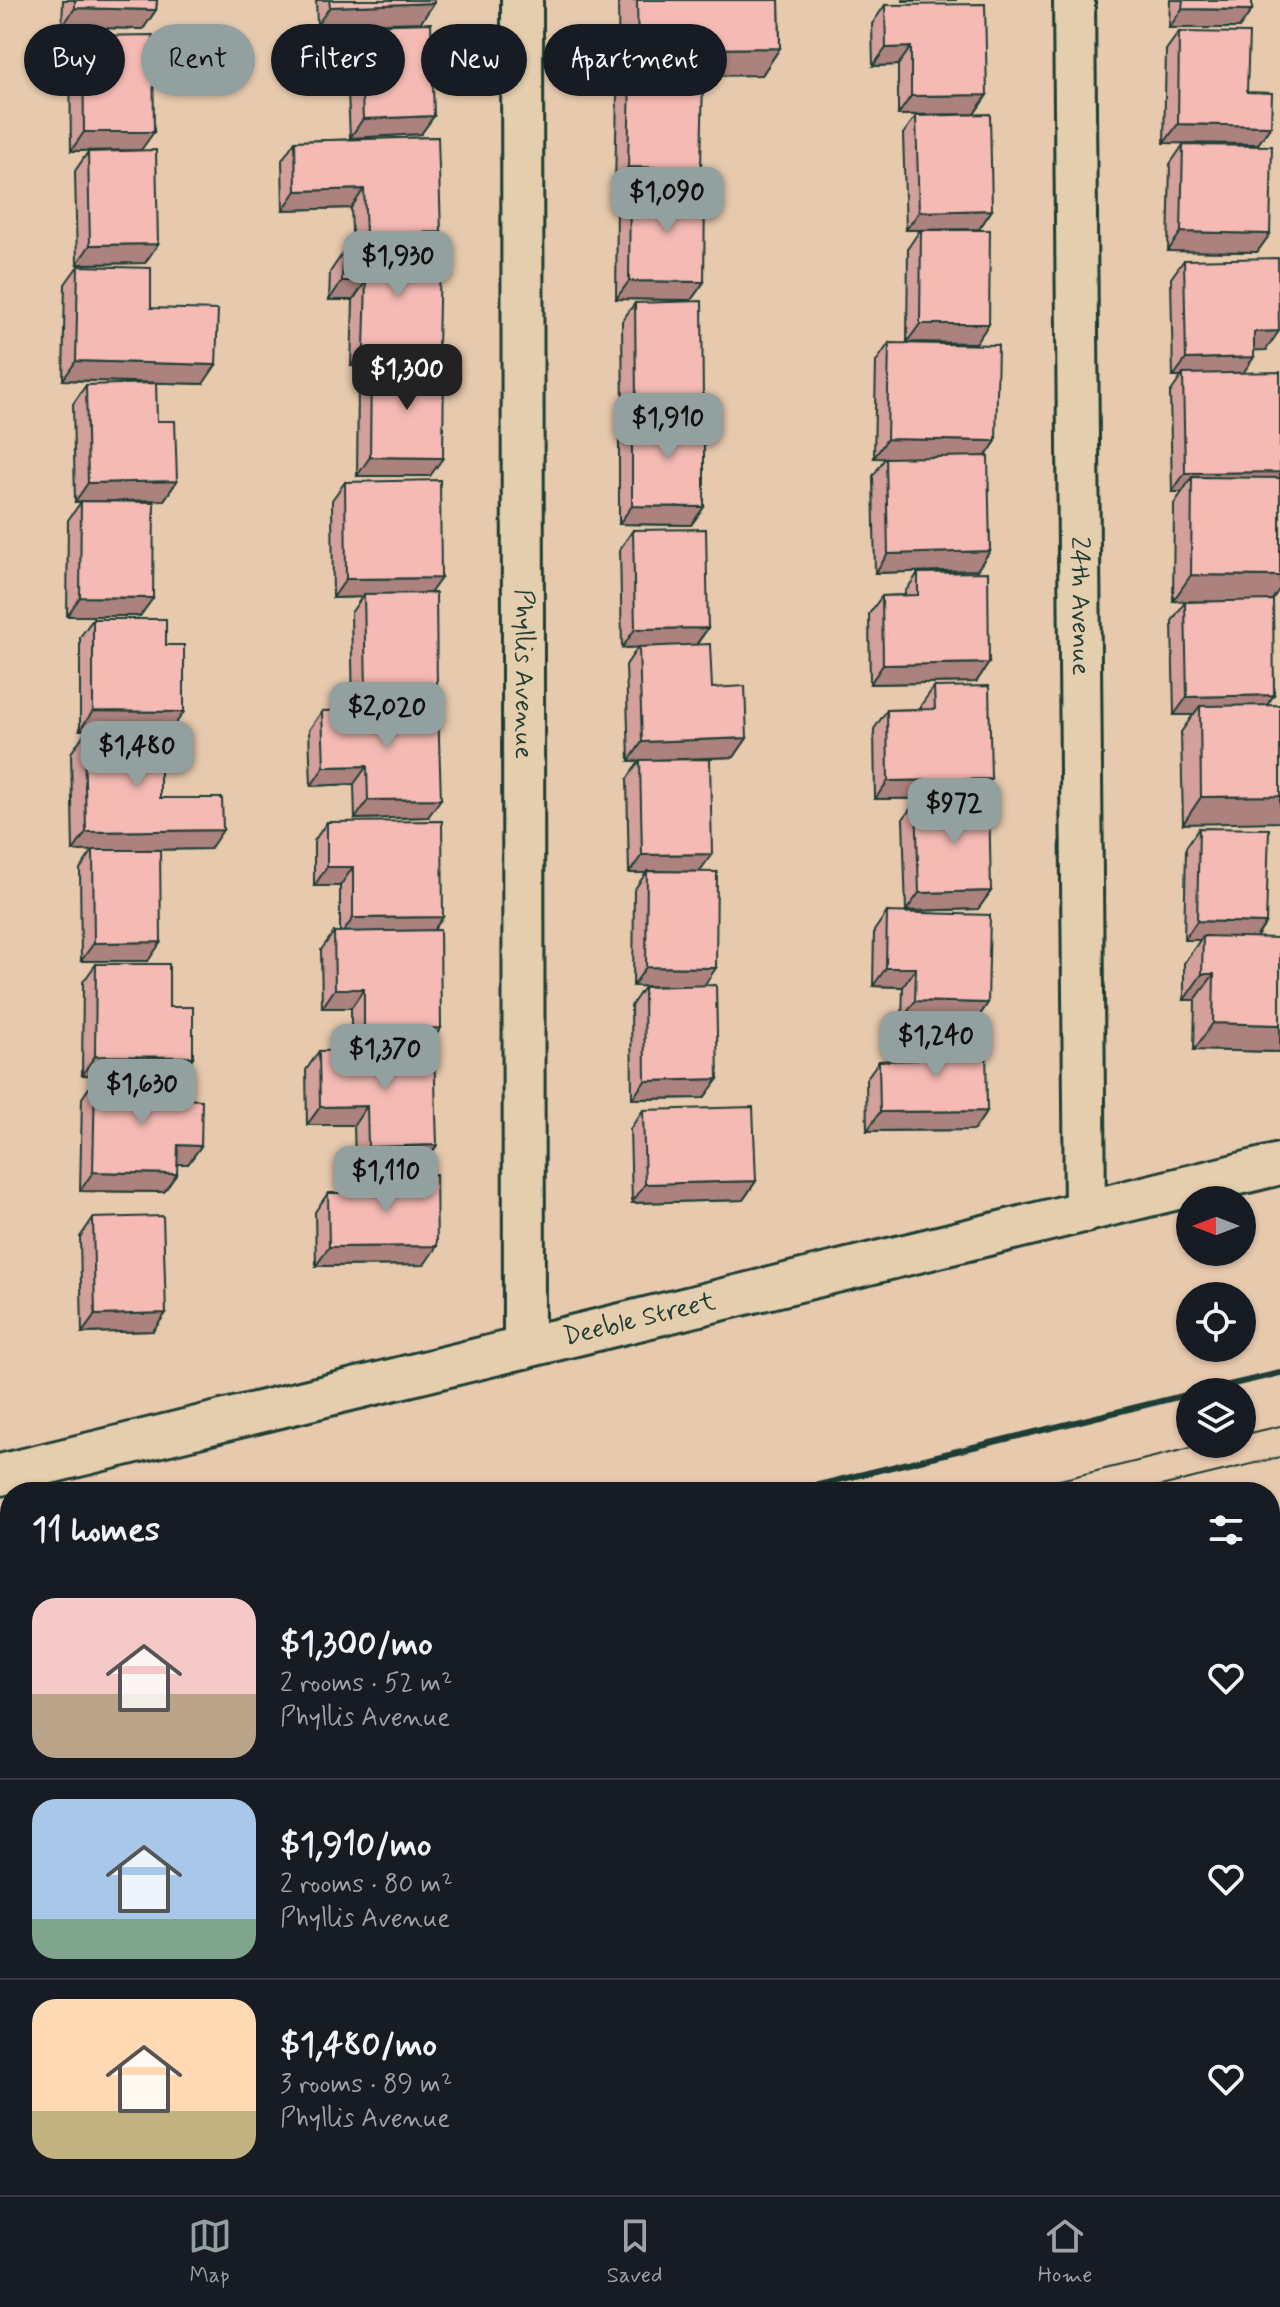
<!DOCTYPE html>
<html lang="en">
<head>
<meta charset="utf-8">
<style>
	body { margin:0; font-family:Mynerve,sans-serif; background:#242831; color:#f1f3f6; height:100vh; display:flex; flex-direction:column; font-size:30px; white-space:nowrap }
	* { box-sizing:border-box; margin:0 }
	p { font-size:26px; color:#9ea1a6 }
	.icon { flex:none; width:44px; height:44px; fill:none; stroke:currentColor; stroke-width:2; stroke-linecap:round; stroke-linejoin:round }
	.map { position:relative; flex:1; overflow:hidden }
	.details { position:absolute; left:0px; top:1482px; width:1280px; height:714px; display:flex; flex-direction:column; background:#171b24; border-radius:32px 32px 0 0; box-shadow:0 2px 6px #0004 }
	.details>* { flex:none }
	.hud { position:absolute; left:24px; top:24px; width:800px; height:72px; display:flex; gap:16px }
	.needle { width:52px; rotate:270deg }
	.buttons { position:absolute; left:1176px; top:1186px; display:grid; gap:16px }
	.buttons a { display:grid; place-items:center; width:80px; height:80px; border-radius:50%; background:#171b24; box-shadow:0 2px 6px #0004; font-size:40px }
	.price { position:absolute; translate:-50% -68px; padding:0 18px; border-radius:16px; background:#92a19f; color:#111; font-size:26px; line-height:52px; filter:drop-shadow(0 2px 4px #0008) }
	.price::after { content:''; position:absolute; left:50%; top:48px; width:24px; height:18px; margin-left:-12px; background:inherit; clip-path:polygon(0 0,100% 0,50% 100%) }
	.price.selected { background:#222; color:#fff }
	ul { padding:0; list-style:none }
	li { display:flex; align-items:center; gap:24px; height:200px; padding:0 32px }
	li+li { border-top:2px solid #363941 }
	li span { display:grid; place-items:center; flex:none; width:224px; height:160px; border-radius:24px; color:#555 }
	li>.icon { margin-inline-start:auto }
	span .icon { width:96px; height:96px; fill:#fffc; stroke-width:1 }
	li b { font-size:34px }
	h2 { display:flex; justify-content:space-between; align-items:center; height:96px; padding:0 32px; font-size:34px }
	.tag { padding:0 28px; border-radius:36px; background:#171b24; box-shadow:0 2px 6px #0004; font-size:28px; line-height:72px }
	.tag.selected { background:#92a19f; color:#111 }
	.dock { display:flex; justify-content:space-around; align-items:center; height:112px; border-top:2px solid #363941; background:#171b24; font-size:22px; color:#9ea1a6 }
	.dock a { display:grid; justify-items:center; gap:4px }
	.dock .selected { color:#92a19f }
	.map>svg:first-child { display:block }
</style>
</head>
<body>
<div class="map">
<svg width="1280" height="2195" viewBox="0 0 1280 2195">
	<rect width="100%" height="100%" fill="#e7caae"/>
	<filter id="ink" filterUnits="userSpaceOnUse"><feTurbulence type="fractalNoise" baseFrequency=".0125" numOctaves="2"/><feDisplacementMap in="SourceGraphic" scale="16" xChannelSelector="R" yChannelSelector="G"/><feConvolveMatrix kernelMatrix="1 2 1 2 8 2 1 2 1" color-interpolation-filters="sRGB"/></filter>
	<g filter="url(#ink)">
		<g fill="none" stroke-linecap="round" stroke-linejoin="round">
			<defs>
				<g id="minor">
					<path id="s1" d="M522 0 524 1348"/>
					<path id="s2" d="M1074 0 1085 1212"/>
					<path id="s3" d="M0 1475 1280 1164"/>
				</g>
			</defs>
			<use href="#minor" stroke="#1f3d34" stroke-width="46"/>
			<use href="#minor" stroke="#e4cead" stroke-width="40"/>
			<g stroke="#1f3d34" stroke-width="2">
				<polyline points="1242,1435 1280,1426"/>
				<polyline points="1011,1492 1207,1444"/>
				<polyline points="1136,1492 1280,1457"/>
				<polyline points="0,1740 10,1738"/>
				<polyline points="0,1765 10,1762"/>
			</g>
			<g stroke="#1f3d34" stroke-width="6">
				<polyline points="1199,1392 1280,1373"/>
				<polyline points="790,1492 1190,1394"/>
				<polyline points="0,1693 10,1690"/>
			</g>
		</g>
		<g fill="#d3a09b" stroke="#1f3d34" stroke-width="2">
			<polygon points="63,0 157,0 156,10 143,29 62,27"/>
			<polygon points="316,0 434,0 434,3 421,22 317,25"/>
			<polygon points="618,0 779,0 780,48 762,75 658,76 688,187 615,185 617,94 629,76 619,77"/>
			<polygon points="1170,0 1252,0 1239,28 1169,28"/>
			<polygon points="885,5 987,95 974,114 898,115 898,65 873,66 872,24"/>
			<polygon points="359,25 434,116 421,134 350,138 346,44"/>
			<polygon points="1179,32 1247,92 1271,126 1258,144 1164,143 1166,50"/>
			<polygon points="83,36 141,150 71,151 70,54"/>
			<polygon points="916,116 992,210 979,229 924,230 976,343 907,342 908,248 920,230 906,230 903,134"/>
			<polygon points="438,137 428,251 353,253 351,208 283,210 282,160 295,141"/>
			<polygon points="1183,145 1270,234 1257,252 1168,251 1170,164"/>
			<polygon points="88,152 145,263 77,264 75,171"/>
			<polygon points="630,188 704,282 691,300 616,299 617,207"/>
			<polygon points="343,253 438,350 427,366 430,476 357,476 358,384 370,367 351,366 353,300 329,300 330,272"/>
			<polygon points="1184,260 1266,350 1254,350 1254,357 1243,373 1280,588 1271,600 1274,695 1183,824 1181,732 1193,715 1174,715 1172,621 1185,602 1206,602 1173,601 1174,504 1182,492 1172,492 1170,393 1181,377 1173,377 1171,278"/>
			<polygon points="78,266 151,308 203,384 63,380 65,284"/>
			<polygon points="635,303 703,398 691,416 704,507 691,525 619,524 619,435 631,418 623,418 622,321"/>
			<polygon points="889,343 996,441 986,456 990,551 977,570 875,573 873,476 885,458 874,458 876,362"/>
			<polygon points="86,385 157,421 177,481 164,500 89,501 153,598 140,616 67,616 68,520 81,502 75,502 73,404"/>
			<polygon points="345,482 441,578 430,593 437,688 424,706 353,707 351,613 362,597 333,598 332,500"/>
			<polygon points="633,530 708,628 697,644 712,688 747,738 734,757 629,761 626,665 638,647 622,648 620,549"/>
			<polygon points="918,573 989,663 976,682 870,684 869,614 882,596 905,595 905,592"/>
			<polygon points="93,619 166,645 171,730 80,730 80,637"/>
			<polygon points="934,687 991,779 978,798 875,799 874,729 887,710 921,709 921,705"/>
			<polygon points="322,711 428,817 355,819 354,784 311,786 309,730"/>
			<polygon points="84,734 160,798 210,849 109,850 148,961 81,961 80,869 93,850 73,851 71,753"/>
			<polygon points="640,760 699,872 704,985 704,1098 632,1099 631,1006 644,987 667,986 633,986 634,890 646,873 629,873 627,779"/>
			<polygon points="916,801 991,891 978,909 906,911 903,819"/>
			<polygon points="327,822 443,917 434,930 428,1047 351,1047 351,1008 322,1008 321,950 334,932 340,932 340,886 314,886 314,841"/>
			<polygon points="1199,828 1266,923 1256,938 1280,938 1280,1052 1194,1050 1195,1000 1184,1000 1184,963 1200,940 1184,940 1186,847"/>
			<polygon points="887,912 988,1003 975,1022 902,1020 903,987 873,986 874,931"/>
			<polygon points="96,964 169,1007 193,1057 180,1076 82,1075 83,982"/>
			<polygon points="917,1042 987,1111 974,1130 867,1131 866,1079 879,1061 905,1060"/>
			<polygon points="319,1051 437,1145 424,1164 355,1165 354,1125 307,1125 306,1070"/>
			<polygon points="95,1079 165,1098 201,1146 188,1164 177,1164 164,1192 80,1191 82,1098"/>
			<polygon points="643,1110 756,1181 743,1200 632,1203 630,1129"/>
			<polygon points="371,1175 424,1265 316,1266 315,1212 328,1193 358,1193"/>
			<polygon points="93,1218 166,1313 153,1331 82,1333 80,1237"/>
			<polygon points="440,2186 688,2186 689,2195 440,2195"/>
			<rect x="798" y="2186" width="246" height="9"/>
		</g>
		<g fill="#ac827e" stroke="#1f3d34" stroke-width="2">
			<polygon points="903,0 957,0 903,1"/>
			<polygon points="434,3 421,22 317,25 330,7"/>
			<polygon points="75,8 156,10 143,29 62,27"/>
			<polygon points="1182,9 1252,10 1239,28 1169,28"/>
			<polygon points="911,47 898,65 873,66 886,48"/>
			<polygon points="780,48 762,75 619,77 638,50"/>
			<polygon points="987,95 974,114 898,115 911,96"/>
			<polygon points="434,116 421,134 350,138 363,119"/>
			<polygon points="1178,124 1271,126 1258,144 1164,143"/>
			<polygon points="84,132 154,132 141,150 71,151"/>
			<polygon points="628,167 701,168 688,187 615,185"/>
			<polygon points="364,189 351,208 283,210 296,191"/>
			<polygon points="992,210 979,229 906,230 919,212"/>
			<polygon points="441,232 428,251 353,253 366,234"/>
			<polygon points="1181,232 1270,234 1257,252 1168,251"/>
			<polygon points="158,244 145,263 77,264 90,245"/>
			<polygon points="342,281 366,281 353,300 329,300"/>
			<polygon points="629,281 704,282 691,300 616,299"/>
			<polygon points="920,324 989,324 976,343 907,342"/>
			<polygon points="1279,331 1266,350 1241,351 1254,332"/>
			<polygon points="364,348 438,350 425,368 351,366"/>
			<polygon points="1254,357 1241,376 1183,374 1181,377 1173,377 1186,359"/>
			<polygon points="76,361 216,365 203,384 63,380"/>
			<polygon points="703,398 690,417 632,416 631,418 623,418 636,400"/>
			<polygon points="887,439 996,441 983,460 874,458"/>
			<polygon points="370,457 443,458 430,476 357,476"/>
			<polygon points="1280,472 1280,481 1192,477 1182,492 1172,492 1185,473"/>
			<polygon points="177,481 164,500 75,502 88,483"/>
			<polygon points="632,506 704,507 691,525 619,524"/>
			<polygon points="990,551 977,570 875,573 888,554"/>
			<polygon points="1191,575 1280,576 1280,588 1270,603 1173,601"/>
			<polygon points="441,578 428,596 364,594 362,597 333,598 346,579"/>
			<polygon points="80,597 153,598 140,616 67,616"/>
			<polygon points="708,628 695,646 622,648 635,629"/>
			<polygon points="989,663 976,682 870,684 883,665"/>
			<polygon points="437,688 424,706 353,707 366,689"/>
			<polygon points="1274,695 1261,713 1200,706 1193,715 1174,715 1187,697"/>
			<polygon points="93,711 184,712 171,730 80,730"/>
			<polygon points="747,738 734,757 629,761 642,742"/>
			<polygon points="367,766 354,784 311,786 324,767"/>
			<polygon points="991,779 978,798 875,799 888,781"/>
			<polygon points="1280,796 1280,822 1183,824 1201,797"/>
			<polygon points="441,799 428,817 355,819 368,800"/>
			<polygon points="223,830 210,849 73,851 86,832"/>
			<polygon points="712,854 699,872 647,871 646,873 629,873 642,855"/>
			<polygon points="327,867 353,867 340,886 314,886"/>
			<polygon points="991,891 978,909 906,911 919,893"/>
			<polygon points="443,917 430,935 340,937 353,918"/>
			<polygon points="1197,921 1266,923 1253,941 1203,936 1200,940 1184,940"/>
			<polygon points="161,942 148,961 81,961 94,943"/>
			<polygon points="646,967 716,968 703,987 633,986"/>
			<polygon points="886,968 916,968 903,987 873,986"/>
			<polygon points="1202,974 1214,974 1195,1000 1184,1000"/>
			<polygon points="335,989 364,989 351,1008 322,1008"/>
			<polygon points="915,1001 988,1003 975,1022 902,1020"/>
			<polygon points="1213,1023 1280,1025 1280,1052 1194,1050"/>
			<polygon points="441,1028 428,1047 351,1047 364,1029"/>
			<polygon points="95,1056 193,1057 180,1076 82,1075"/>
			<polygon points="718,1079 704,1098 632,1099 645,1081"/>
			<polygon points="367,1106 354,1125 307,1125 320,1107"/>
			<polygon points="987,1111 974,1130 867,1131 880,1112"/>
			<polygon points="178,1145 201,1146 188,1164 165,1164"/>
			<polygon points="437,1145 424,1164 355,1165 368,1147"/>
			<polygon points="93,1172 177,1174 164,1192 80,1191"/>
			<polygon points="756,1181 743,1200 632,1203 645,1184"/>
			<polygon points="437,1246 424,1265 316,1266 329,1247"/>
			<polygon points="166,1313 153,1331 82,1333 95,1315"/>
		</g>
		<g fill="#f5bab4" stroke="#1f3d34" stroke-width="2">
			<polygon points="75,0 157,0 156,10 75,8"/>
			<polygon points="329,0 434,0 434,3 330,7"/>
			<polygon points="637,0 779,0 780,48 638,50"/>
			<polygon points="1183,0 1252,0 1252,10 1182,9"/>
			<polygon points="985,4 987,95 911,96 911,47 886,48 885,5"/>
			<polygon points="431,23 434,116 363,119 359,25"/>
			<polygon points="1179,32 1249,33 1247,92 1272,93 1271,126 1178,124"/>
			<polygon points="153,35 154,132 84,132 83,36"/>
			<polygon points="630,76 703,77 701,168 628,167"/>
			<polygon points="990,114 992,210 919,212 916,116"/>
			<polygon points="438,137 441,232 366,234 364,189 296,191 295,141"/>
			<polygon points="1183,145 1272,146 1270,234 1181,232"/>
			<polygon points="156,150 158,244 90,245 88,152"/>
			<polygon points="630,188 705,189 704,282 629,281"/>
			<polygon points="921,230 990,230 989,324 920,324"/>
			<polygon points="343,253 440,255 438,350 364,348 366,281 342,281"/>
			<polygon points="1278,258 1279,331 1254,332 1254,357 1186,359 1184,260"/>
			<polygon points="78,266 151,268 151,308 218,310 216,365 76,361"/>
			<polygon points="702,301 703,398 636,400 635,303"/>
			<polygon points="889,343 998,345 996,441 887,439"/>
			<polygon points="371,365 444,366 443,458 370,457"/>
			<polygon points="1280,372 1280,472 1185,473 1183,374"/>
			<polygon points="156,383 157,421 175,421 177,481 88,483 86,385"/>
			<polygon points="632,416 704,416 704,507 632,506"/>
			<polygon points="988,456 990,551 888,554 886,458"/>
			<polygon points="1192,477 1280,478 1280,576 1191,575"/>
			<polygon points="440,480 441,578 346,579 345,482"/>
			<polygon points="81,501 154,502 153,598 80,597"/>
			<polygon points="706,529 708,628 635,629 633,530"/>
			<polygon points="988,572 989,663 883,665 882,596 918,595 918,573"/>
			<polygon points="436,593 437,688 366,689 364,594"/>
			<polygon points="1273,600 1274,695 1187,697 1185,602"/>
			<polygon points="93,619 166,619 166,645 184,645 184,712 93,711"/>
			<polygon points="710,644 712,688 745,686 747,738 642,742 639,647"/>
			<polygon points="989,686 991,779 888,781 887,710 935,709 934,687"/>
			<polygon points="1280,705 1280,796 1201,797 1200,706"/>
			<polygon points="438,708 441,799 368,800 367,766 324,767 322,711"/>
			<polygon points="160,733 160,798 222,798 223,830 86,832 84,734"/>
			<polygon points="710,759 712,854 642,855 640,760"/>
			<polygon points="989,799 991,891 919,893 916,801"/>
			<polygon points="442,821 443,917 353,918 353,867 327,867 327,822"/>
			<polygon points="1199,828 1269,829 1266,923 1197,921"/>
			<polygon points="93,850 160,850 161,942 94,943"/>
			<polygon points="647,871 717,872 716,968 646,967"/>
			<polygon points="887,912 990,915 988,1003 915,1001 916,968 886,968"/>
			<polygon points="440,930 441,1028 364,1029 364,989 335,989 334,932"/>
			<polygon points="1203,936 1280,938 1280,1025 1213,1023 1214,974 1202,974"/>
			<polygon points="96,964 169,964 169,1007 193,1007 193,1057 95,1056"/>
			<polygon points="716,985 718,1079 645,1081 644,987"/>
			<polygon points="917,1042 986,1042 987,1111 880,1112 879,1061 918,1060"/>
			<polygon points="434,1049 437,1145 368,1147 367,1106 320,1107 319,1051"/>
			<polygon points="95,1079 165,1081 165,1098 202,1100 201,1146 178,1145 177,1174 93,1172"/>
			<polygon points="753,1107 756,1181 645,1184 643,1110"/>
			<polygon points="436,1174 437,1246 329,1247 328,1193 372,1193 371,1175"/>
			<polygon points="163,1216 166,1313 95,1315 93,1218"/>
			<polygon points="10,1790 10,2186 156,2186 156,2195 0,2195 0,1793"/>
			<polygon points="464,2186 688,2186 689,2195 465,2195"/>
			<rect x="821" y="2186" width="223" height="9"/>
		</g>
	</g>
	<g text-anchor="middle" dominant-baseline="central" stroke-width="7" stroke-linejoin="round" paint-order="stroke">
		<g font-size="26" fill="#1f3d34" stroke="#e4cead">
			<text stroke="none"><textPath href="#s2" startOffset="606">24th Avenue</textPath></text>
			<text stroke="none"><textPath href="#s1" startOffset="674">Phyllis Avenue</textPath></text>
			<text stroke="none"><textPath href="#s3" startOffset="658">Deeble Street</textPath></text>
		</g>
	</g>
</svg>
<div class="buttons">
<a><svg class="needle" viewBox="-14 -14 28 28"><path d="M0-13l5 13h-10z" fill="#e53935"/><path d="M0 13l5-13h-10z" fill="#9ea1a6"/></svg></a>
<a><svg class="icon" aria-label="locate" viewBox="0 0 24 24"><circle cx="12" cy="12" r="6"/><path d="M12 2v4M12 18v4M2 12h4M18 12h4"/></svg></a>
<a><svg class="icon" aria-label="layers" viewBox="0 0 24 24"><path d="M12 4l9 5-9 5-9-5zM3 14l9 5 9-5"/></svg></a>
</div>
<b class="price" style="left:667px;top:235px">$1,090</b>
<b class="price" style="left:398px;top:299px">$1,930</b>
<b class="price selected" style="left:407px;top:412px">$1,300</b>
<b class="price" style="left:668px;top:461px">$1,910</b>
<b class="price" style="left:387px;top:750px">$2,020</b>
<b class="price" style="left:137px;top:789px">$1,480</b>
<b class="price" style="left:954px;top:846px">$972</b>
<b class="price" style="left:936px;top:1079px">$1,240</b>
<b class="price" style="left:385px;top:1092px">$1,370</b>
<b class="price" style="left:142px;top:1127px">$1,630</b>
<b class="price" style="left:386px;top:1214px">$1,110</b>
<div class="hud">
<a class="tag">Buy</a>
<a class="tag selected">Rent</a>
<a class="tag">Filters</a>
<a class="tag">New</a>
<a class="tag">Apartment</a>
</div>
<section class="details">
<h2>11 homes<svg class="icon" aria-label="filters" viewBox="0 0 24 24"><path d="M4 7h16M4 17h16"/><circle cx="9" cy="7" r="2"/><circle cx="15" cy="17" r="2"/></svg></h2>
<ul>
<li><span style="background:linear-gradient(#f6c9c9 60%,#b9a48a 0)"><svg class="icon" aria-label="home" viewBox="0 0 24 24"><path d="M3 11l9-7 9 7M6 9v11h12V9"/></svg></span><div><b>$1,300/mo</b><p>2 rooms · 52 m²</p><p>Phyllis Avenue</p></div><svg class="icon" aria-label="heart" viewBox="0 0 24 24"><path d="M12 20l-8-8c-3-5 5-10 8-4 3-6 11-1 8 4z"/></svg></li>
<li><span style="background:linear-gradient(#a9c7e8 75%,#7fa58c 0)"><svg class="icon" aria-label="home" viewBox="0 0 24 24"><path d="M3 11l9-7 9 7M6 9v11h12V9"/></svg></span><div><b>$1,910/mo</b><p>2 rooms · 80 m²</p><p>Phyllis Avenue</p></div><svg class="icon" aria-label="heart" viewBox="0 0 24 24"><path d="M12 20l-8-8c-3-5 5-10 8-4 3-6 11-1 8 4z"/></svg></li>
<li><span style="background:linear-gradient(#ffd9b3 70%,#c2b280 0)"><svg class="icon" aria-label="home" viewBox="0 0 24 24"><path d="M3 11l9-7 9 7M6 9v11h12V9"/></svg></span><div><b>$1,480/mo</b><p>3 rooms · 89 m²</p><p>Phyllis Avenue</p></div><svg class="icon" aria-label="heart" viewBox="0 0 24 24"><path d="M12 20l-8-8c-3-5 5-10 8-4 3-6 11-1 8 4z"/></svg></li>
</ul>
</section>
</div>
<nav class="dock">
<a class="selected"><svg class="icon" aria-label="map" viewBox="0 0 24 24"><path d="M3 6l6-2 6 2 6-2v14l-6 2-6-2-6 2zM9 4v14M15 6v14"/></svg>Map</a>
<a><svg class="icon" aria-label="saved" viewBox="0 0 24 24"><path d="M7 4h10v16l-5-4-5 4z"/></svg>Saved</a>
<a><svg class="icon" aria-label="home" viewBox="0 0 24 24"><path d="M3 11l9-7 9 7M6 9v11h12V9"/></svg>Home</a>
</nav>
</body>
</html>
